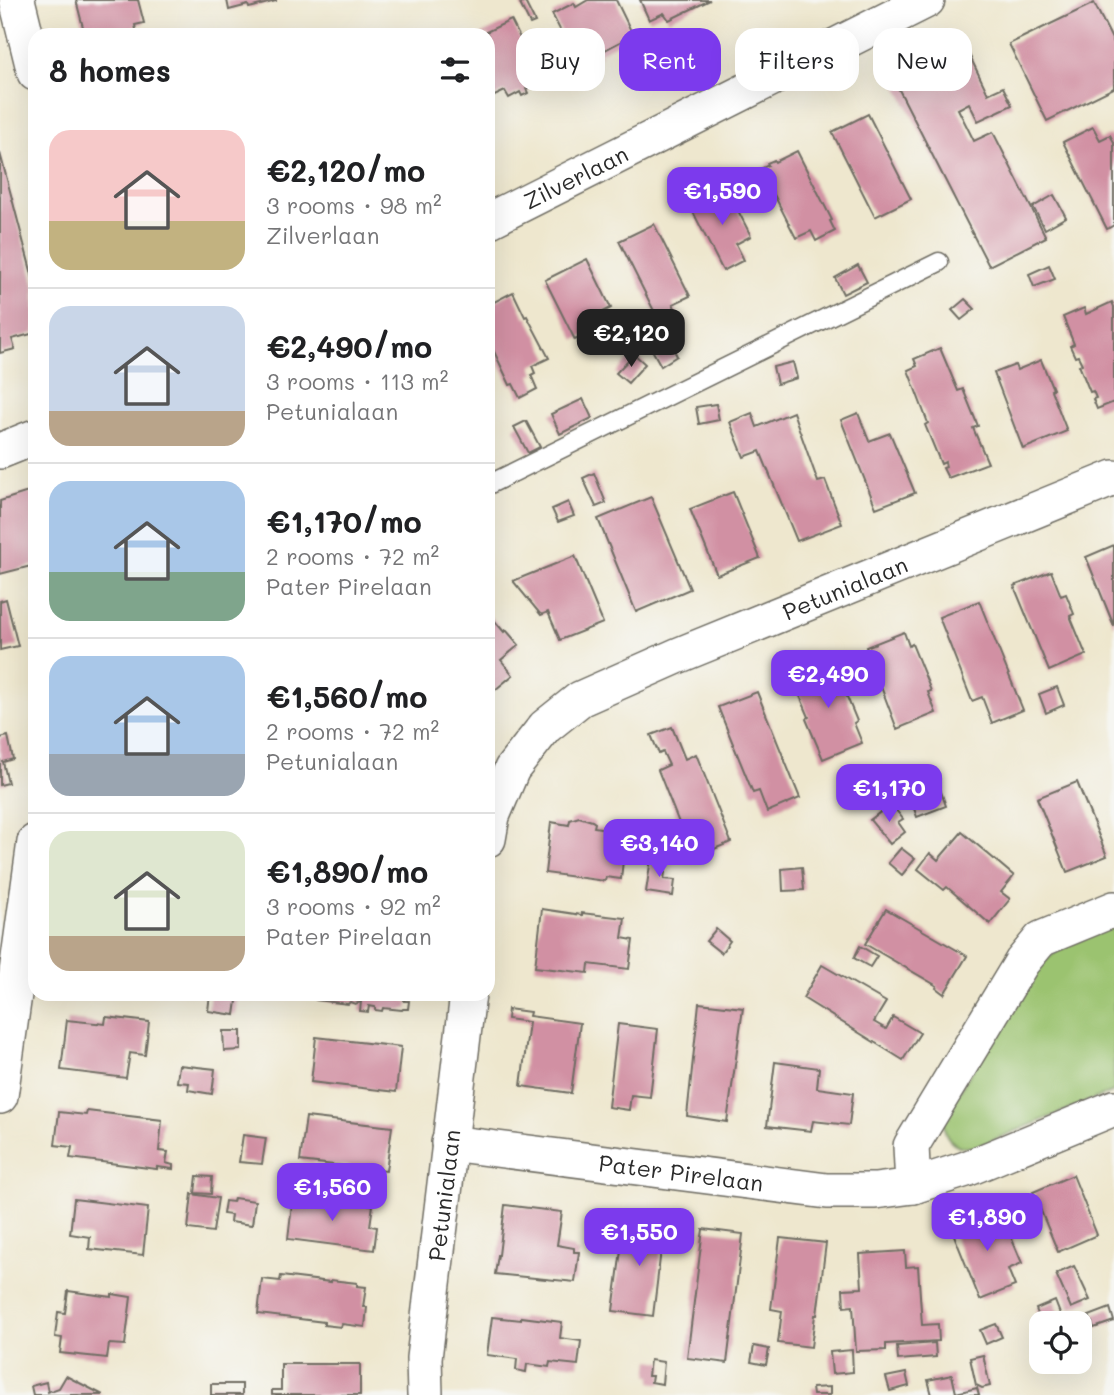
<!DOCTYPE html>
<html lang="en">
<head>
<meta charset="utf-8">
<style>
	body { margin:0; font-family:Mali,sans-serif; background:#f2f2f2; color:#202124; height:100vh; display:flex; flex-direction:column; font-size:26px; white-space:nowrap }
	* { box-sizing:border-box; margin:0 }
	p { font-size:23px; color:#757577 }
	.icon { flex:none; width:38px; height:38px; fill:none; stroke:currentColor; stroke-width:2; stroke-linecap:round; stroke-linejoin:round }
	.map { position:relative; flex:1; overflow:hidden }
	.drawer { position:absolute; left:28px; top:28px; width:467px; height:973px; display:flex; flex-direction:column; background:#fff; border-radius:21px; box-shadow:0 7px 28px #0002 }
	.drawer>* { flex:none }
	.top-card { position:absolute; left:516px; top:28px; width:492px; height:63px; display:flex; gap:14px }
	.tools { position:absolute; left:1029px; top:1311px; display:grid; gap:14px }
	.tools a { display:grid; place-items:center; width:63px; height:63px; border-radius:14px; background:#fff; box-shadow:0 7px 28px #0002; font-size:35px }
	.price { position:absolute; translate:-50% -60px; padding:0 16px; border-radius:14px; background:#7c3aed; color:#fff; font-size:23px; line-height:46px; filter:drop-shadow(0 2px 4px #0008) }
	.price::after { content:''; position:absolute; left:50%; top:42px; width:21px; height:16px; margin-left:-10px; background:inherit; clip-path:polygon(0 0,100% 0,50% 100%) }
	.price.current { background:#222; color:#fff }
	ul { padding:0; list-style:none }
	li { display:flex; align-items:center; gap:21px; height:175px; padding:0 21px }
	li+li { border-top:2px solid #e0e0e0 }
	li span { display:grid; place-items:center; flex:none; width:196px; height:140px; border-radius:21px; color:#555 }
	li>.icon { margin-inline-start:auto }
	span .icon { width:84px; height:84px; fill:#fffc; stroke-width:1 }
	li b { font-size:30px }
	h2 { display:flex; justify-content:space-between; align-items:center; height:84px; padding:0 21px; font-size:30px }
	.tag { padding:0 24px; border-radius:21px; background:#fff; box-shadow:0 7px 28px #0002; font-size:24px; line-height:63px }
	.tag.current { background:#7c3aed; color:#fff }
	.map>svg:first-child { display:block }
</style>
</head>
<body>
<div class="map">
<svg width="1114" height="1395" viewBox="0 0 1114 1395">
	<rect width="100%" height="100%" fill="#f6f6f2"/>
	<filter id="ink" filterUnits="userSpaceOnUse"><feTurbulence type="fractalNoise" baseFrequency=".0143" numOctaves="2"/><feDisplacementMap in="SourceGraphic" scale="14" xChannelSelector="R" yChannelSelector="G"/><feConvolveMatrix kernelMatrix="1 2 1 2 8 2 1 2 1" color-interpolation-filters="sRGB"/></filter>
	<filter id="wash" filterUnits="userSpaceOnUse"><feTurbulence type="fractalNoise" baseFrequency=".00686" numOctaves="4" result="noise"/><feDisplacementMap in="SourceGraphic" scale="28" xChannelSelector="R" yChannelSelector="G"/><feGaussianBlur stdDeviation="1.57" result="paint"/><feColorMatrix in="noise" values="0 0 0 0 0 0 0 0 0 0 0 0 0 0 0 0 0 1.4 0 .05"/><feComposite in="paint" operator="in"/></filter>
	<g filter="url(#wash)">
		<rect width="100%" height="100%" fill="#eee7ce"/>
		<path fill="#9bc36f" stroke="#63774d" stroke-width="2" d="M1114 923V1091L976 1147C953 1150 940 1136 945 1113L1042 963 1058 950Z"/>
		<g id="blocks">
			<g fill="#d190a3">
				<polygon points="76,0 138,0 144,23 135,25 137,35 85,35"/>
				<polygon points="227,0 276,0 276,1 249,8 248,5 229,10"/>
				<polygon points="588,0 616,0 633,35 599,53 601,56 579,67 552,14 574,3 576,7"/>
				<polygon points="640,0 710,0 669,20 664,13 649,20"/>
				<polygon points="525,2 535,22 530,24 520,4"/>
				<polygon points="1094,3 1114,43 1114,88 1047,121 1009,44"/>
				<polygon points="511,20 526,50 523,52 531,66 534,65 542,81 526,89 528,93 522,96 520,92 509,98 505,91 488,99 488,35 480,35"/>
				<polygon points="962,40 988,94 1003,87 1012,105 978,121 969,103 958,109 974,141 993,132 1046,237 989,266 891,74 921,61"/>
				<polygon points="868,114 911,199 875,217 832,132"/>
				<polygon points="1093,127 1100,140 1110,135 1114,142 1114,225 1107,229 1063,142"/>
				<polygon points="797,151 832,220 830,221 835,231 816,241 811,231 796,238 761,169 768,165 767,163 774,160 775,162"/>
				<polygon points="0,153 35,286 35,333 12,339 15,349 0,353"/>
				<polygon points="726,187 751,236 736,244 744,260 723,271 690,206"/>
				<polygon points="1054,195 1066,217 1045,229 1033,207"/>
				<polygon points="654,224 690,296 673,304 679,316 661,325 619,241"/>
				<polygon points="587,259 611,308 597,315 603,327 575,340 545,280"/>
				<polygon points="858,265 867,282 843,294 835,278"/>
				<polygon points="1049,265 1055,279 1034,287 1029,274"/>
				<polygon points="513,292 525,317 527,316 549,358 532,366 535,373 531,375 537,389 520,398 513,384 510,385 490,343 488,344 488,305"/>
				<polygon points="965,299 975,309 961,320 952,310"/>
				<polygon points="1112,302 1114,307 1114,402 1097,409 1093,399 1096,398 1093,391 1090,392 1079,365 1082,364 1078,356 1075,357 1070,346 1074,344 1063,317 1084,308 1086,314"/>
				<polygon points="668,339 677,356 661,366 651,348"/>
				<polygon points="940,348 958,391 963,389 978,426 973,428 988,463 948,478 943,468 946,467 945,462 941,464 925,425 928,423 908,370 917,366 914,359"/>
				<polygon points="634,354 645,364 628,383 616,373"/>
				<polygon points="1041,360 1053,389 1051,390 1067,431 1023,449 994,373 1015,365 1017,370"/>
				<polygon points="793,362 797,378 777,384 773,367"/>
				<polygon points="583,399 592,418 560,434 551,414"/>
				<polygon points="716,404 719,420 699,424 696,407"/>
				<polygon points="793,412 818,482 825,480 842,524 797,541 760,451 744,457 730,422 752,413 757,427"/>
				<polygon points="858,413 869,441 890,433 915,493 876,508 841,420"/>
				<polygon points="526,421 540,447 528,453 514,427"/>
				<polygon points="594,473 606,503 596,507 583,478"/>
				<polygon points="28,492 35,497 35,565 0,574 0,501"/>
				<polygon points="733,492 760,558 717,575 690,509"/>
				<polygon points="651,497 690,589 636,612 598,519"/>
				<polygon points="568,502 574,516 558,522 552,509"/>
				<polygon points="1114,545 1114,626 1086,557"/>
				<polygon points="575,556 603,623 560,640 548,612 541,615 513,581"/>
				<polygon points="1051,571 1061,596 1066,594 1074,614 1070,616 1086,655 1049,671 1014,586"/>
				<polygon points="6,599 18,646 0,650 0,601"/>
				<polygon points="979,601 1023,710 992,723 982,697 972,701 939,617"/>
				<polygon points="488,613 504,632 506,630 519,645 501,660 513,675 495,690 494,688 488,693"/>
				<polygon points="904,632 909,646 912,644 931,691 928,692 936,713 897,729 866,647"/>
				<polygon points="829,662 834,676 838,675 857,721 854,723 862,743 823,759 806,719 809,717 792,677"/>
				<polygon points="1057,687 1064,705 1046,713 1039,694"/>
				<polygon points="757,692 800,798 767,812 759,791 753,793 718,707"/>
				<polygon points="672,727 685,759 696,754 731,842 693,858 658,770 669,765 663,752 659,754 651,735"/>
				<polygon points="8,736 13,759 3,762 8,783 0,785 0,738"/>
				<polygon points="895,778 903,799 893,803 884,782"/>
				<polygon points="1077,782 1107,856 1067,872 1037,798"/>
				<polygon points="939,786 946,806 917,817 910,797"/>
				<polygon points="891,804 903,819 898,822 905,832 890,844 870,820"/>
				<polygon points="579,817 592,821 595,823 594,827 626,832 621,879 606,877 605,881 545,873 551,822 569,825 570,820"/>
				<polygon points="962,832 1014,876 1001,892 1010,899 990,924 947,887 944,890 918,869 930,853 938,860"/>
				<polygon points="901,848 915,859 902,875 888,863"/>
				<polygon points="651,858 667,860 664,879 675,880 673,896 646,892"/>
				<polygon points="802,867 804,890 783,891 782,869"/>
				<polygon points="542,909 582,915 582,913 625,918 622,938 633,940 629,969 589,964 588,973 535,967"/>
				<polygon points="886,909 967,956 944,994 936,988 937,986 865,944"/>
				<polygon points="716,929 730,941 721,953 706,941"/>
				<polygon points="860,946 877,956 870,967 854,958"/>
				<polygon points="822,965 886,1002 874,1022 886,1029 893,1017 920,1033 903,1060 803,998"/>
				<polygon points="210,994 238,994 235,1015 208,1011"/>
				<polygon points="312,994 405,994 404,1001 409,1001 408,1009 403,1009 402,1010 383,1008 382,1011 375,1010 375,1007 369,1006 368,1012 360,1011 361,1002 355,1004 350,1002 348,1004 316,1000"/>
				<polygon points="699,1003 743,1008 727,1122 687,1116"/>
				<polygon points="508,1009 530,1012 529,1016 580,1023 571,1093 521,1086 529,1022 507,1019"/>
				<polygon points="106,1017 149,1022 145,1055 130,1053 126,1078 61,1070 67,1020 105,1024"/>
				<polygon points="618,1024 658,1029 650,1097 631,1095 629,1110 608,1107"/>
				<polygon points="223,1031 241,1031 241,1050 224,1051"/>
				<polygon points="316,1037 401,1047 396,1092 311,1082"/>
				<polygon points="775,1062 819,1068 817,1088 853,1093 849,1125 813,1121 811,1131 767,1126"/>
				<polygon points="179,1065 215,1069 212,1094 188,1090 189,1083 177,1082"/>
				<polygon points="87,1111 162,1120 159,1151 168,1152 166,1163 173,1165 173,1169 157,1167 157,1169 70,1158 72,1147 55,1145 59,1112 86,1115"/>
				<polygon points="306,1117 392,1127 386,1171 300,1161"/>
				<polygon points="243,1135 266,1138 262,1164 239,1162"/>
				<polygon points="1073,1175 1097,1235 1058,1252 1033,1192"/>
				<polygon points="197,1176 212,1177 211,1194 195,1193"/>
				<polygon points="192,1194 218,1198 213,1232 188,1229"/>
				<polygon points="293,1196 373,1205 370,1226 377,1227 374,1250 288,1239"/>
				<polygon points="234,1198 255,1201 252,1225 230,1222 231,1215 223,1214 225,1201 233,1202"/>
				<polygon points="74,1199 148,1208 143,1255 89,1249 90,1237 70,1234"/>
				<polygon points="505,1205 562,1212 557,1245 574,1248 574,1252 579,1252 575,1282 495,1274 498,1255 499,1255"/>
				<polygon points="1000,1211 1022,1263 1008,1269 1015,1286 980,1300 950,1225 969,1217 971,1222"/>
				<polygon points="625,1219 641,1220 641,1222 664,1225 653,1316 613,1311"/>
				<polygon points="703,1229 743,1234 727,1363 687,1358"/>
				<polygon points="780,1238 826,1243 817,1315 815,1315 811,1347 778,1343 782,1311 771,1309"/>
				<polygon points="905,1251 906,1267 918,1266 922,1325 938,1324 939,1341 886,1344 886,1350 856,1351 853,1306 844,1307 843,1289 862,1288 860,1254"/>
				<polygon points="1074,1266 1090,1300 1071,1308 1056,1274"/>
				<polygon points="281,1276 331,1282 331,1280 357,1283 357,1286 366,1287 363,1307 367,1307 365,1327 342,1324 341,1327 324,1325 324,1322 258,1314 262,1279 280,1281"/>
				<polygon points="68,1291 112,1297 112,1294 131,1297 125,1345 109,1344 107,1358 60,1353 62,1338 55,1337 58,1312 65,1313"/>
				<polygon points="1055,1301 1060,1314 1041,1322 1036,1309"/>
				<polygon points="1110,1308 1114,1321 1094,1328 1089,1316"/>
				<polygon points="492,1317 521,1320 521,1317 562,1322 560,1338 581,1341 578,1365 550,1362 549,1367 527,1364 526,1372 516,1370 517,1359 487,1355"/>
				<polygon points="996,1324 1002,1337 986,1344 980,1330"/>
				<polygon points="935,1343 936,1357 898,1360 897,1346"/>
				<polygon points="754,1346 769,1349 766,1365 751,1362"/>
				<polygon points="852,1350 853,1372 832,1374 830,1352"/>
				<polygon points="983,1355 990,1386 982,1388 976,1385 970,1358"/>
				<polygon points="650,1360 664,1362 662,1384 651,1382 652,1376 648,1376"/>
				<polygon points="281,1364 360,1364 360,1395 272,1395 272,1390 281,1390"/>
				<polygon points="906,1373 909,1386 890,1391 886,1377"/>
				<polygon points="952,1375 956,1393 977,1388 979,1395 932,1395 928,1380"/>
				<polygon points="66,1376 103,1395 33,1395 31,1386 46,1382 48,1392 59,1388"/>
				<rect x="211" y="1384" width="31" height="11"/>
				<polygon points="830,1387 830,1395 813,1395 812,1388"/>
			</g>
		</g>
	</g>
	<g filter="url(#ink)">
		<use href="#blocks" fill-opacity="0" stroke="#6f6d64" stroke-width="2"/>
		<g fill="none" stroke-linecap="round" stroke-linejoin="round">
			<defs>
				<polyline id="service" points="488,485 939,262"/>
				<g id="minor">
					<polyline points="17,0 35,73"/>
					<path id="s1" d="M488 221 927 0"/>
					<polyline points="0,451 35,437"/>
					<path id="s2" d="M488 839 492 816 512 769 545 727 580 699 677 656 1114 478"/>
					<polyline points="0,1096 35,842"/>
					<path id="s3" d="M449 1143 827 1191H875L913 1186 911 1146 1022 962 1041 939 1114 909"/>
					<polyline points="913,1186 966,1169 1114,1108"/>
					<path id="s4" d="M425 1395 424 1358 468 994"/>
				</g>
			</defs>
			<use href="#service" stroke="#6f6d64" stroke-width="21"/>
			<use href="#minor" stroke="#6f6d64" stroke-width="38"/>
			<use href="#service" stroke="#fff" stroke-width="18"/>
			<use href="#minor" stroke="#fff" stroke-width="35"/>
		</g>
	</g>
	<g text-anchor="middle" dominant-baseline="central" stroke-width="5" stroke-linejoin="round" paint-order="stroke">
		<g font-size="23" fill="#2b2b2b" stroke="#f6f6f2">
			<text stroke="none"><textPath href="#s1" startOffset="98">Zilverlaan</textPath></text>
			<text stroke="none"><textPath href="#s2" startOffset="460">Petunialaan</textPath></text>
			<text stroke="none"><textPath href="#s3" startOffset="234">Pater Pirelaan</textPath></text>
			<text stroke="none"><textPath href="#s4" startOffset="201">Petunialaan</textPath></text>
		</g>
	</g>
</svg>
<div class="tools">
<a><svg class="icon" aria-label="locate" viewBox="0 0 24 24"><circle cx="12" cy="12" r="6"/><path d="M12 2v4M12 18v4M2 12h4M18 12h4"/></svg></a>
</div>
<b class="price" style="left:722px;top:227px">€1,590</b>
<b class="price current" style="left:631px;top:369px">€2,120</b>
<b class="price" style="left:828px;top:710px">€2,490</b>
<b class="price" style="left:889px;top:824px">€1,170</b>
<b class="price" style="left:659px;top:879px">€3,140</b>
<b class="price" style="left:332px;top:1223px">€1,560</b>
<b class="price" style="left:987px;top:1253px">€1,890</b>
<b class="price" style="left:639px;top:1268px">€1,550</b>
<div class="top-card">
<a class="tag">Buy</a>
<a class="tag current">Rent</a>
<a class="tag">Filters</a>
<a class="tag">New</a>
</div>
<section class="drawer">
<h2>8 homes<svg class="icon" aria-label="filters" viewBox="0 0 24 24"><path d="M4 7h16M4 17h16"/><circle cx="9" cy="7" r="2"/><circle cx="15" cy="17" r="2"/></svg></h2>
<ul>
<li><span style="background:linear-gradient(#f6c9c9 65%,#c2b280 0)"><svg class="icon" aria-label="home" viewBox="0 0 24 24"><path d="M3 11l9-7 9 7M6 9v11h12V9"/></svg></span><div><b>€2,120/mo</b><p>3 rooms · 98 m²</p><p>Zilverlaan</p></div></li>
<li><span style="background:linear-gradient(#c9d6e8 75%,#b9a48a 0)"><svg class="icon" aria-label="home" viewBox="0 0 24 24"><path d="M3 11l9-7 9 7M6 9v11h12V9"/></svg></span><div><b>€2,490/mo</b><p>3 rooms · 113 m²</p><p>Petunialaan</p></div></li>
<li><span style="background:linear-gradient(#a9c7e8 65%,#7fa58c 0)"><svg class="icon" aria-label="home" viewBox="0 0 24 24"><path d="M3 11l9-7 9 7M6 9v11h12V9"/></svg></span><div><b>€1,170/mo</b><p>2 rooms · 72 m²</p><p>Pater Pirelaan</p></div></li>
<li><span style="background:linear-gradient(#a9c7e8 70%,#9aa5b1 0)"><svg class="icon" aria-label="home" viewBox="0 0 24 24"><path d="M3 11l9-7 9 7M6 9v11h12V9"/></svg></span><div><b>€1,560/mo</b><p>2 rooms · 72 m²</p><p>Petunialaan</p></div></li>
<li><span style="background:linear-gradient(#dfe7d0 75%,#b9a48a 0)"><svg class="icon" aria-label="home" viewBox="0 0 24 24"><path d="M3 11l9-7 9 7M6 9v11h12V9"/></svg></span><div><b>€1,890/mo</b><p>3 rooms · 92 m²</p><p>Pater Pirelaan</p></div></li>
</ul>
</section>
</div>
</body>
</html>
